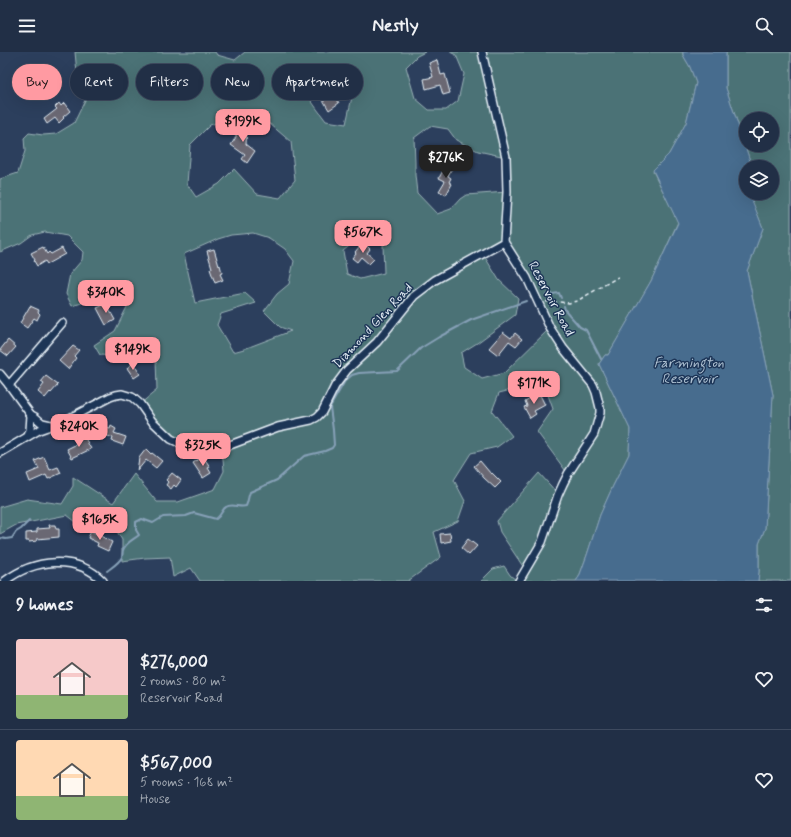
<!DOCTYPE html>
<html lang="en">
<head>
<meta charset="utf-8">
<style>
	body { margin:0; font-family:Mynerve,sans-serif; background:#29374d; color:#f1f3f6; height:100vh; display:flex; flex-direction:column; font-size:15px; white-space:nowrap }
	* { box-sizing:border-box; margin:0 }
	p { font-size:13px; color:#a2a9b3 }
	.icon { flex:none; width:22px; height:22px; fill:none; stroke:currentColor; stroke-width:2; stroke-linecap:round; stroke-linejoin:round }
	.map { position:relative; height:529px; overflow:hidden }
	.side { display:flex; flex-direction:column; background:#212f46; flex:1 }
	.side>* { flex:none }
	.banner { position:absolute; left:12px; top:12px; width:400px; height:36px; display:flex; gap:8px }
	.buttons { position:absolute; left:739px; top:60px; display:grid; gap:8px }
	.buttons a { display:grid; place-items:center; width:40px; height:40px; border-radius:50%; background:#212f46; box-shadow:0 4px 16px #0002,0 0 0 1px #3e4a5f; font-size:20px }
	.price { position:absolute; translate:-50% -34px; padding:0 9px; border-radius:8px; background:#ff9aa2; color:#111; font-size:13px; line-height:26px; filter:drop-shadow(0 1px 2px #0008) }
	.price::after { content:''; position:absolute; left:50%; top:24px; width:12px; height:9px; margin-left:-6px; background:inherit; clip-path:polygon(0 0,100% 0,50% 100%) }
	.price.selected { background:#222; color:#fff }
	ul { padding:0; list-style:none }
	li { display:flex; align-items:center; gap:12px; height:100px; padding:0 16px }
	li+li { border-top:1px solid #3e4a5f }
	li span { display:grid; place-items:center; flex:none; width:112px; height:80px; border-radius:4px; color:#555 }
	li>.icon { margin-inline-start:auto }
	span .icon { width:48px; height:48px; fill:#fffc; stroke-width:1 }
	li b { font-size:17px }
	h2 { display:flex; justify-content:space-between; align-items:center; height:48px; padding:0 16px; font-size:17px }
	.pill { padding:0 14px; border-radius:18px; background:#212f46; box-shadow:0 4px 16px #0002,0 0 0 1px #3e4a5f; font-size:14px; line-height:36px }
	.pill.selected { background:#ff9aa2; color:#111 }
	header { display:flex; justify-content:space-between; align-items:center; height:52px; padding:0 16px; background:#212f46; font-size:18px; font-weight:700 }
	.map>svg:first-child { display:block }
</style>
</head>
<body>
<header><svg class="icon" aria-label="menu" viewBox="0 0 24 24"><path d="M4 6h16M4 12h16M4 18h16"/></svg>Nestly<svg class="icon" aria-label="search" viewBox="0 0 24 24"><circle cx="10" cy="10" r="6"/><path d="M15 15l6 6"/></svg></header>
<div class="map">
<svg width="791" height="529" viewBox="0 0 791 529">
	<rect width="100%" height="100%" fill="#2c3f5d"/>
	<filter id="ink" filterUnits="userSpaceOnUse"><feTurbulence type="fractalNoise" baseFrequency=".025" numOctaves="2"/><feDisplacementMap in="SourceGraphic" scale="8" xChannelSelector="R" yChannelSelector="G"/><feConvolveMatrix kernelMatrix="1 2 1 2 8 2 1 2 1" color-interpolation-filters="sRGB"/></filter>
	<g filter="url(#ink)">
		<g fill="#4c7276" stroke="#9ab2b7" fill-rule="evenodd">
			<path d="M75 0H215L217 3 235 8 245 0H425L417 4 406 15 415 46 429 58H446L458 49 464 22 456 3 450 0H683V3L690 15 696 31 686 71 669 102 653 119 678 170 651 229 608 303H605L599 312 630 377 629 402 613 434 600 463 587 503 579 525 576 529H519L526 519 500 480 497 469 539 421 558 442 568 422 537 380 553 357 544 332 519 336 499 341 492 359 512 384 497 395 471 401 454 428 465 449 458 469 434 480 441 505 408 529H200L191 516 173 525 170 505 145 506 122 509V488L111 469 96 460 80 473 67 463 16 473 0 482V455L27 447 62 452 73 434V425L113 451 134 422 157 450H178L215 437 224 419 222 396 212 398 171 387 140 352 157 338 156 307 149 287 129 295 113 304 100 303 94 293 115 279 129 251 118 241 94 239 85 250 72 254 66 242 70 222 82 208 83 200 67 184 45 180 32 183 21 191 0 200V127L18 121 25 99 24 86 29 81 43 83 56 82 74 71 89 40 82 30 77 21ZM329 12 340 24 352 45 346 72 326 69 317 57 303 37 311 22ZM247 61 270 72 291 90 295 128 280 146 257 142 234 117 219 132 196 145 187 132 190 93 210 73ZM430 74 448 77 456 88 478 99 506 105 507 140 466 143 460 147 451 157 437 162 417 141 415 123V110L414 86ZM253 181 269 186 285 197 294 209 289 232 277 242 264 259 280 275 291 279 244 297 233 300 217 273 221 262 256 251 245 241 195 251 184 202 218 187 231 183ZM363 183 383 192 384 221 360 227 347 222 343 199ZM504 190 550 276 504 321 482 327 464 315 461 301 477 291 515 263 518 246 499 228 483 202Z"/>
			<path d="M726 0H791V529H758L759 519V492L765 476 773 343 747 219 763 176 749 142 750 141H772V115H752L726 36ZM746 67H772V93H746Z"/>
			<polygon points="504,514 510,523 517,529 481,529 493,517"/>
		</g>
		<polygon fill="#466c8e" stroke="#87a1b8" points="683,0 726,0 726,36 752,115 746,115 746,141 750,141 750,143 763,176 747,219 773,343 765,476 759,492 759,520 758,529 576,529 579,525 587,503 600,463 613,434 629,402 630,377 599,312 605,303 608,303 651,229 678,171 653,118 669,102 686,71 696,31 690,15 683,3"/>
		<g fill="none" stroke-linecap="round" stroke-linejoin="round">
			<g stroke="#87a1b8" stroke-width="2">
				<polyline points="546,243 559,241 561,246"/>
				<polyline points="564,254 565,258 580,275 586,278 601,307"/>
				<polyline points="0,486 6,487 12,486 16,480 21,477 29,469"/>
				<path d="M107 519C112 515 119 511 122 505 123 502 122 499 124 496 127 490 134 487 139 483L136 478V470L142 467 153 471 163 465 186 464 194 461 216 467C222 463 222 457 226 455 232 451 239 456 246 454 248 450 248 445 250 440L277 428 304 404 325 399 332 396 334 393 333 378 330 355 345 329 352 323 359 321 397 319 421 296 439 285 471 268 526 249"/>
			</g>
		</g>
		<g fill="#6a6873" stroke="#e8f1f8">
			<polygon points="437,8 441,23 445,22 450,41 443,43 440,33 426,37 424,27 433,25 429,11"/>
			<polygon points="326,30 339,51 329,58 316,36"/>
			<polygon points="59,51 61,54 64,51 70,59 63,65 64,66 59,71 55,66 47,72 44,67 57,57 55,55"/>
			<polygon points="236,74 247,75 246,92 255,99 247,111 242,107 245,103 231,93 236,85"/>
			<polygon points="447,111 453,114 448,124 451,126 449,130 452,132 446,143 439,139 445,129 439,126"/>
			<polygon points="365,192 370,197 367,201 374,207 369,212 361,205 357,210 352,206 356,201 355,200 360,194 362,195"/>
			<polygon points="43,195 47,202 49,200 51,202 62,196 65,202 47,212 45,209 37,214 34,209 35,208 31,201"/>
			<polygon points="214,197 219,214 220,213 222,221 220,222 223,228 215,231 210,217 212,216 207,199"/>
			<polygon points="106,252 115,268 106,273 97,256"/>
			<polygon points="30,254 39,258 38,260 40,262 37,268 34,266 27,276 20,271"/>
			<polygon points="503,280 511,286 515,281 522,287 516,294 509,289 498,303 489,296"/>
			<polygon points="8,288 16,295 8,304 0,298"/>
			<polygon points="73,294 79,298 74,304 76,306 68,317 59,309"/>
			<polygon points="133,311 140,322 134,326 127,316"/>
			<polygon points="46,324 58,333 51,341 50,340 45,346 38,340 44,332 41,330"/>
			<polygon points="540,343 545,353 534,359 536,362 530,366 524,355 527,354 525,349 532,345 533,347"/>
			<polygon points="111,374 116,377 114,381 126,385 123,393 112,389 113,386 100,381 103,375 110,377"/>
			<polygon points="84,384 91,397 72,406 67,397 79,391 77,387"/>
			<polygon points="146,397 151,402 152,401 162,409 156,416 146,408 137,419 139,406"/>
			<polygon points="203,404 210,415 208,416 211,421 203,426 193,411"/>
			<polygon points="44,405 50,418 58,415 61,421 48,427 46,423 30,430 27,422 39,417 35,409"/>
			<polygon points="480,409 491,422 492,421 501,430 495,436 484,426 474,414"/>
			<polygon points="172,421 181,428 176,435 174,433 171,437 166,433 168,430 166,428"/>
			<polygon points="49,473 55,473 56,477 59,477 59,485 37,487 37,489 29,490 29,489 26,489 26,481 37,480 37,477 50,476"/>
			<polygon points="91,479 112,490 108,499 97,494 98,491 88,486"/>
			<polygon points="450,481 451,489 441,491 440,482"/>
			<polygon points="468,487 477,494 469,503 461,496"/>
		</g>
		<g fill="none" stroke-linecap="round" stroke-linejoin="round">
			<defs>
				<g id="street">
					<polyline points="482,0 506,105 507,140 504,190 527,226 550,276 563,296 593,333 596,340 600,356 600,361 594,382 568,422 563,432 558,443 542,490 519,529"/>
					<polyline points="0,322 9,333 31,363"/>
					<polyline points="9,333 62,271"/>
					<polyline points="28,384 30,378 31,363 35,365 42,371 51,373"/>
					<polyline points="0,401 39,378 64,369 110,345 116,343 122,342 132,345 140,352 152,369 171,387 188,395 203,398 212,398 222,396 278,375 311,368 317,365 322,360 335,334 347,318 377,290 414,244 435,228 504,190"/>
					<path d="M5 529C34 507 76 502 103 529"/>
				</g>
			</defs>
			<use href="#street" stroke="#e8f1f8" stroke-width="10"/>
			<polyline stroke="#e8f1f8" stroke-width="1.5" stroke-dasharray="4 3" stroke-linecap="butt" points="546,250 549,249 569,251 577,249 618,225"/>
			<use href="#street" stroke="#1d3557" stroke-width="7"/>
		</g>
	</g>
	<g text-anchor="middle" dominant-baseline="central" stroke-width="3" stroke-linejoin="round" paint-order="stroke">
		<g font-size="13" fill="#e8f1f8" stroke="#1d3557">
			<text transform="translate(551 247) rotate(62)">Reservoir Road</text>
			<text transform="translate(373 274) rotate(-47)">Diamond Glen Road</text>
		</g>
		<g font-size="14" font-style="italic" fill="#afc2d3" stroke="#1d3557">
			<text x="689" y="311">Farmington<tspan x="689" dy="16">Reservoir</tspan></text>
		</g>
	</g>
</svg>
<div class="buttons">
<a><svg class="icon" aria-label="locate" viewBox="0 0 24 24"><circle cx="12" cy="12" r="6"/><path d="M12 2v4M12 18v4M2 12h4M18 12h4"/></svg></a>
<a><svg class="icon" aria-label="layers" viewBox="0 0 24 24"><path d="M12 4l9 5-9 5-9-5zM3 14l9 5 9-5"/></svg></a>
</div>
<b class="price" style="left:243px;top:91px">$199K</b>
<b class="price selected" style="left:446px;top:127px">$276K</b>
<b class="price" style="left:363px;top:202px">$567K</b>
<b class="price" style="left:106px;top:262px">$340K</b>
<b class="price" style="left:133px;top:319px">$149K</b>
<b class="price" style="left:534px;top:353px">$171K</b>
<b class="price" style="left:79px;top:396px">$240K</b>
<b class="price" style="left:203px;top:415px">$325K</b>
<b class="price" style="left:100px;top:489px">$165K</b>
<div class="banner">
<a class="pill selected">Buy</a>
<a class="pill">Rent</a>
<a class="pill">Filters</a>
<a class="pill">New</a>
<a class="pill">Apartment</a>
</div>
</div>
<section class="side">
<h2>9 homes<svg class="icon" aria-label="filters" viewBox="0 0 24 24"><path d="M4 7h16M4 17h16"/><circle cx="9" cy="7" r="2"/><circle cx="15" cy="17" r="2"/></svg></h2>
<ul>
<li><span style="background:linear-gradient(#f6c9c9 70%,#8fb573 0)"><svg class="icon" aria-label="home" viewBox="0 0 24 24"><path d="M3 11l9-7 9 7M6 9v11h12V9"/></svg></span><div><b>$276,000</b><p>2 rooms · 80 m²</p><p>Reservoir Road</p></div><svg class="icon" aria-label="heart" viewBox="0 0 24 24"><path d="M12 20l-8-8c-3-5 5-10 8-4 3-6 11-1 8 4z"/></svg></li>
<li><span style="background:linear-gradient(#ffd9b3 70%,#8fb573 0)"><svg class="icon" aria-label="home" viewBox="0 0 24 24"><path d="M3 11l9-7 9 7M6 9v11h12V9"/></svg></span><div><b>$567,000</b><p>5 rooms · 168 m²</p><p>House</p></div><svg class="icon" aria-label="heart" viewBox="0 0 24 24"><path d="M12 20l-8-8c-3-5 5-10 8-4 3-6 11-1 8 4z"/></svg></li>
</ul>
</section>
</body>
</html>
